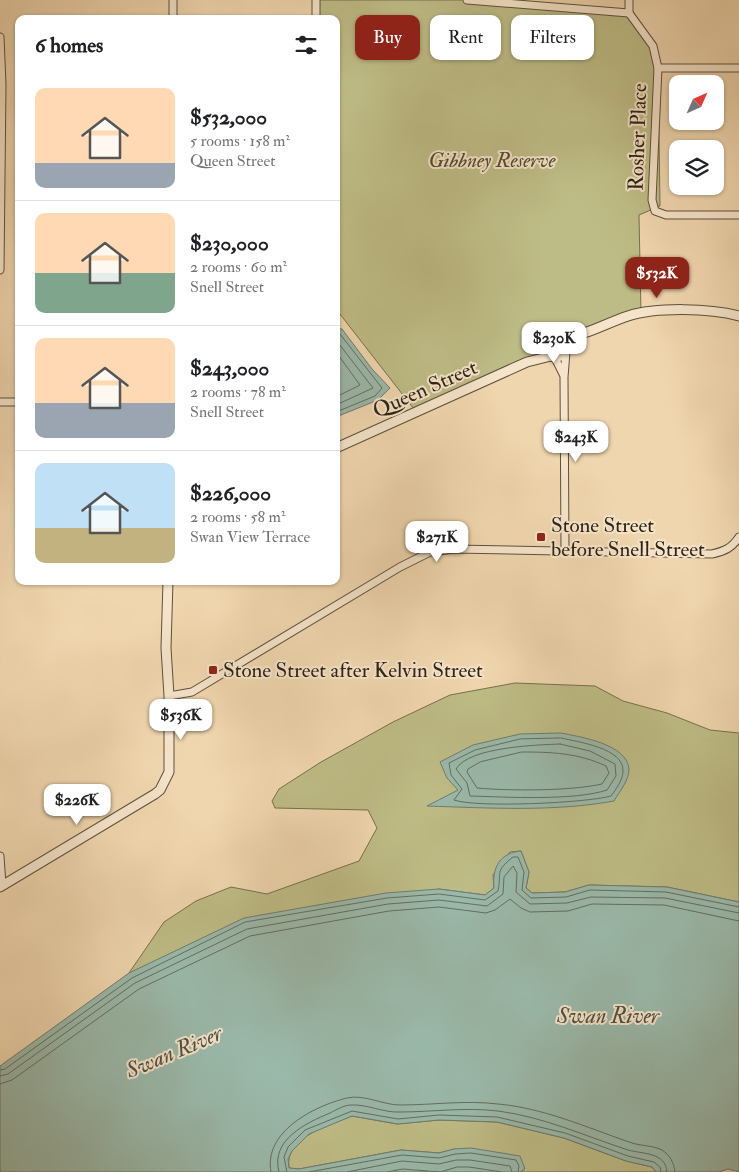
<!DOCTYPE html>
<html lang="en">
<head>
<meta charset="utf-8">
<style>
	body { margin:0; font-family:"IM FELL Double Pica",serif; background:#f2f2f2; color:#202124; height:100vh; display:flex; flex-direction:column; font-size:19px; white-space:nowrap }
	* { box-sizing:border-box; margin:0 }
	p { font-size:16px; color:#757577 }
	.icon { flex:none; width:28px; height:28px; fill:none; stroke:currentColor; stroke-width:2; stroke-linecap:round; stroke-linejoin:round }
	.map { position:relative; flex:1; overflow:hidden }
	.sheet { position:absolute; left:15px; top:15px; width:325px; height:570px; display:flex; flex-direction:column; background:#fff; border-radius:10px; box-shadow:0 1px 4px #0004 }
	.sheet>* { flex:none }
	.hud { position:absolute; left:355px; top:15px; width:309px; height:45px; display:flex; gap:10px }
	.needle { width:32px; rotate:45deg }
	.controls { position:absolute; left:669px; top:75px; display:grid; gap:10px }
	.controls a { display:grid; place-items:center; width:55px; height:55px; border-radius:10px; background:#fff; box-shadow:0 1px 4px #0004; font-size:25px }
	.price { position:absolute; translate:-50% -42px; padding:0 11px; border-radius:10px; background:#fff; color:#222; font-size:16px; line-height:32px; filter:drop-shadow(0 1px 2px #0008) }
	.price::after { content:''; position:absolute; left:50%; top:30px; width:15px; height:11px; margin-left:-8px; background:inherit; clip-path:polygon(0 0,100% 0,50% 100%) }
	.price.current { background:#8f2418; color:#fff }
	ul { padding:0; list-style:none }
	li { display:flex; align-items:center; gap:15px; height:125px; padding:0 20px }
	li+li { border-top:1px solid #e0e0e0 }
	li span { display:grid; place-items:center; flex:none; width:140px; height:100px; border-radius:10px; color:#555 }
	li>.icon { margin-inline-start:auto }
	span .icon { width:60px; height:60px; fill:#fffc; stroke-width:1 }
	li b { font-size:21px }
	h2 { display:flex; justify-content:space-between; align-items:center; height:60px; padding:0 20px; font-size:21px }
	.tag { padding:0 18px; border-radius:10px; background:#fff; box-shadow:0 1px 4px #0004; font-size:18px; line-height:45px }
	.tag.current { background:#8f2418; color:#fff }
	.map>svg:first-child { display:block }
</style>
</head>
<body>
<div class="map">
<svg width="739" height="1172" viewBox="0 0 739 1172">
	<rect width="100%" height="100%" fill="#f0d6ae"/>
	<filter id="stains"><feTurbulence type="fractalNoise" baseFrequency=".004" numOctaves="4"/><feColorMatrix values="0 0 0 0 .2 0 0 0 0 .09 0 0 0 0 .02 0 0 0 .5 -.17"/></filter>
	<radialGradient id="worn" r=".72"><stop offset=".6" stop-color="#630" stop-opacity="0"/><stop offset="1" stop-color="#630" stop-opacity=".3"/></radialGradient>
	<g fill="#bebc86" stroke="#76704e">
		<polygon points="316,0 467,0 629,13 653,46 658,68 660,206 639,215 641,313 627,317 566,344 552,332 546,346 527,362 417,413 336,309 336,19 316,19"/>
		<polygon points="515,683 595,686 623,701 667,713 710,730 739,733 739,902 667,887 589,885 565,892 532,893 526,888 529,872 521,851 510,852 493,875 494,888 485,895 439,889 129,973 164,922 196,901 231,887 267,894 359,861 377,828 368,810 275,808 272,801 279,789 321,762 393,722 450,695"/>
		<path d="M352 1116 397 1124 439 1120 497 1122 564 1138 626 1161 652 1167 656 1172H520L525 1168 454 1149 439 1153 401 1150 299 1169 289 1168C284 1137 330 1125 352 1116Z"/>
	</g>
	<g fill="#9ab9aa" stroke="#6f7d6e">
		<polygon points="336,328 342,329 372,369 390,388 378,400 336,417 336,397 339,391"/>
		<path d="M561 733C581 737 627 744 629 769 629 781 619 792 614 801 553 812 489 808 427 806L458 790 447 778 440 762 473 745 520 734Z"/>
		<path d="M521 851 529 872 526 888 532 893 565 892 589 885 667 887 739 902V1172L728 1169 719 1172H656L652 1167 626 1161 564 1138 497 1122 439 1120 398 1124 352 1116 309 1134 292 1151 288 1159 289 1168 299 1169 401 1150 439 1153 454 1149 471 1148 520 1156 525 1169 520 1172H0V1066L129 973 244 918 386 893 439 889 485 895 494 888C492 867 500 853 521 851Z"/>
	</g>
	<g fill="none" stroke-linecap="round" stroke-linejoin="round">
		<g stroke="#646e60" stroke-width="1">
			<polyline points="336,333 340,334 382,388 375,396 336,412"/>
			<polyline points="336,340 373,388 336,405"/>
			<polyline points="336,352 360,385 336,397"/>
			<path d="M561 738C578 742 624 748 623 771 623 780 616 789 611 796 586 803 476 808 454 800L462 789 451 775 449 763 475 750 520 739Z"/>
			<path d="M560 744 590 751 615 764 616 776 607 790C574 801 506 797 470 796L467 783 456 769C469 747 536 745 560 744Z"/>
			<path d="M522 752C552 752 578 753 606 766L609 773 602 784C571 791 510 791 477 788L467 772 468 769 480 762Z"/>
			<path d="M0 1070 5 1069 132 978 245 922 387 898 439 894 485 900 498 891C502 872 494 872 513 857H518L524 872 522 890 531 898 566 897 590 890 666 892 739 907"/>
			<polyline points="0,1076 8,1074 135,983 247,929 388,904 439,900 487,906 503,894 504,877 513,866 517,873 516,892 530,904 567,903 591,897 665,898 739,913"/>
			<polyline points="0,1084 12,1080 139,989 250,936 389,911 439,907 486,913 495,910 510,899 521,908 530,912 568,911 592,904 664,905 739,921"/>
			<path d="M271 1172C263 1132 314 1106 347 1098 364 1094 383 1105 400 1105 433 1105 465 1100 498 1104 543 1108 586 1127 629 1142 639 1146 652 1145 662 1150 670 1155 674 1163 675 1172"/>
			<path d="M279 1172C270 1140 306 1123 330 1113 336 1110 344 1105 351 1105 367 1104 384 1113 400 1112 432 1112 465 1107 498 1111 544 1117 585 1136 628 1150 642 1154 666 1152 667 1172"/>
			<polyline points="287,1172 284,1157 288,1147 305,1130 352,1111 398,1119 439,1115 497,1117 565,1133 628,1156 654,1162 660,1167 661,1172"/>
			<polyline points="309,1172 402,1155 439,1158 455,1154 471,1153 516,1160 519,1166 518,1172"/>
			<polyline points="347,1172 402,1161 439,1164 456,1160 470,1160 510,1166 512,1172"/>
			<polyline points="387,1172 403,1169 440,1172 457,1167 469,1167 502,1172"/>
		</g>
		<defs>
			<g id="minor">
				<polyline points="467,0 629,13"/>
				<polyline points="629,13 653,46 658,68 652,200 655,211 666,215 739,215"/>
				<polyline points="629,13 629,0"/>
				<polyline points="173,19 173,0"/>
				<polyline points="316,19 316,0"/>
				<polyline points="0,37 2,85 0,270"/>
				<polyline points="658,68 739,68"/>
				<polyline points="555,358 563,374"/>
				<polyline points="0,402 19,402"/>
				<polyline points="565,550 564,377 566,352"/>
				<path d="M169 696 192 692 400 567 430 552 454 549 712 554C725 551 732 548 739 537"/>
				<polyline points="0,856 2,885"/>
			</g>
			<g id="tertiary">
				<circle cx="556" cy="347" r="10"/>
				<path d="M562 338C587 335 604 324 628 316 656 307 710 308 739 316"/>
				<polyline points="336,448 527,362 551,356"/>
				<polyline points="0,887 155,794 160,790 169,772 169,696 166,648 168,581"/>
			</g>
		</defs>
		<use href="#minor" stroke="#5e503b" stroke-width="9"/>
		<use href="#tertiary" stroke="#5e503b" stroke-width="11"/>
		<use href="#minor" stroke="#f5e4ca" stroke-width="7"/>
		<use href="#tertiary" stroke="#f5e4ca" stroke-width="9"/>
	</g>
	<g fill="#8f2418" stroke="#f5e4ca" stroke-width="2">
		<rect x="536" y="532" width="10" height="10" rx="2.5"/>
		<rect x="208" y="665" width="10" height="10" rx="2.5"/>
	</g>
	<g text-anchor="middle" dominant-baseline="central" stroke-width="4" stroke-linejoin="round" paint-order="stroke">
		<g font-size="21" fill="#2e2315" stroke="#f5e4ca">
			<text transform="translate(638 137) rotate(-88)">Rosher Place</text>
			<text transform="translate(425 389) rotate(-24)">Queen Street</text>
		</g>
		<g font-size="21" font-style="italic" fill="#524931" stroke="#f5e4ca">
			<text x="492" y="160">Gibbney Reserve</text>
		</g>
		<g font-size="21" fill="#2e2315" stroke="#f5e4ca" text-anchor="start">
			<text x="551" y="525">Stone Street<tspan x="551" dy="24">before Snell Street</tspan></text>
			<text x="223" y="670">Stone Street after Kelvin Street</text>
		</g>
		<g font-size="22" font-style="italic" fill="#4e5042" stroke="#f5e4ca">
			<text x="608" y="1016">Swan River</text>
			<text transform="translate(174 1052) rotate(-23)">Swan River</text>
		</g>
	</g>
	<rect width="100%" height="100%" filter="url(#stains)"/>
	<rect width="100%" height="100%" fill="url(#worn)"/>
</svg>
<div class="controls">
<a><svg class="needle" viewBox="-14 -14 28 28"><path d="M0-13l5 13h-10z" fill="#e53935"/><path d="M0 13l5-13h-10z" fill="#757577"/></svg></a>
<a><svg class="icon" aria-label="layers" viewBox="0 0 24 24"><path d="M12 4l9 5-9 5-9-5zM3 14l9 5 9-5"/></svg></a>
</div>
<b class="price current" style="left:657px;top:299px">$532K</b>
<b class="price" style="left:554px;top:364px">$230K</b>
<b class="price" style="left:576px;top:463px">$243K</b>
<b class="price" style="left:437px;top:563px">$271K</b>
<b class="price" style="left:181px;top:741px">$536K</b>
<b class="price" style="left:77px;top:826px">$226K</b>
<div class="hud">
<a class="tag current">Buy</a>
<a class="tag">Rent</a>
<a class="tag">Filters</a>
</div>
<section class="sheet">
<h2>6 homes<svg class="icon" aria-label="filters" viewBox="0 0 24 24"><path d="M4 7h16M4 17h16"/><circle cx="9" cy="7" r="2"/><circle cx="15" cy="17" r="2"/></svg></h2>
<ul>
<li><span style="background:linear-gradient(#ffd9b3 75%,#9aa5b1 0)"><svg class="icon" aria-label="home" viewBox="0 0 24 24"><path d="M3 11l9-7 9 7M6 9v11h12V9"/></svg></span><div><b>$532,000</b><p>5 rooms · 158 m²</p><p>Queen Street</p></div></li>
<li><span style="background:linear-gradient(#ffd9b3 60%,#7fa58c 0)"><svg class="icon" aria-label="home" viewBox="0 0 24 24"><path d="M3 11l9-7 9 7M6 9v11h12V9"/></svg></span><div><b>$230,000</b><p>2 rooms · 60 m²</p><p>Snell Street</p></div></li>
<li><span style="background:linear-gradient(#ffd9b3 65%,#9aa5b1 0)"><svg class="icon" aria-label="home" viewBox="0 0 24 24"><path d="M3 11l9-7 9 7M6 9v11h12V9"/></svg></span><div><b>$243,000</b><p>2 rooms · 78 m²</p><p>Snell Street</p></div></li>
<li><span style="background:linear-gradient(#bfe0f5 65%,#c2b280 0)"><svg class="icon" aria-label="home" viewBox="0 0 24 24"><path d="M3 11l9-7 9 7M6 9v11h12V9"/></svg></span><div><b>$226,000</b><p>2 rooms · 58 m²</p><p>Swan View Terrace</p></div></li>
</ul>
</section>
</div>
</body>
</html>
